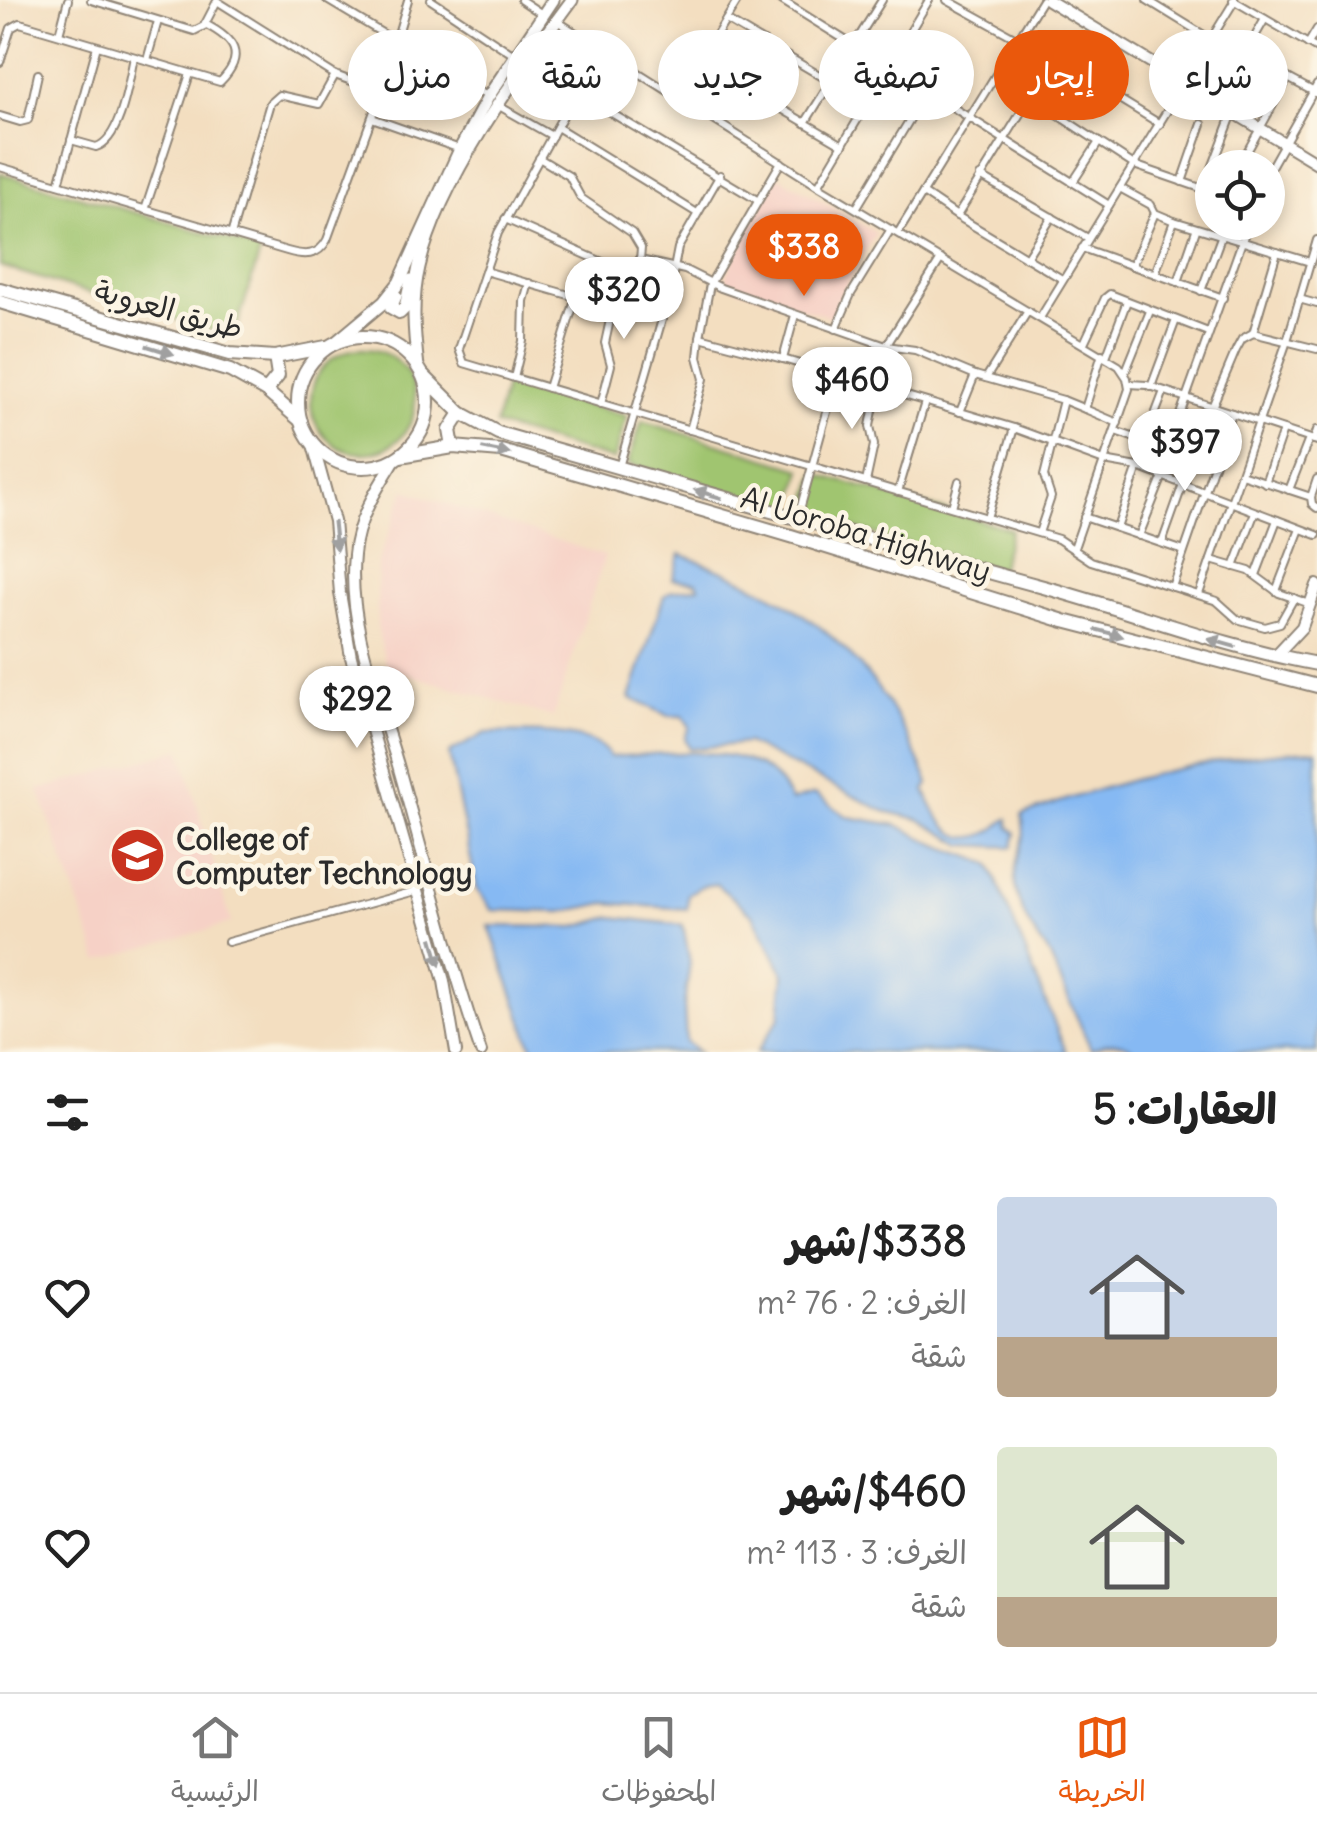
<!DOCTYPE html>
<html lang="ar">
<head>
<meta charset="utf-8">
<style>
	body { margin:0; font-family:Delius,"Playpen Sans Arabic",sans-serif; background:#f2f2f2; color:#222; direction:rtl; height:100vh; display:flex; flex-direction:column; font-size:38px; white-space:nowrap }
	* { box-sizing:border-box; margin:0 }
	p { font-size:32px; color:#767676 }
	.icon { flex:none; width:55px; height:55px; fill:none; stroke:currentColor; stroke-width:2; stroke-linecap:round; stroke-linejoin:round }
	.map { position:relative; height:1052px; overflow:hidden; direction:ltr }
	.sheet { display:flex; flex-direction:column; background:#fff; flex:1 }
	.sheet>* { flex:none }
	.banner { position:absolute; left:30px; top:30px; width:1258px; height:90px; direction:rtl; display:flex; gap:20px }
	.fabs { position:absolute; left:1195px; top:150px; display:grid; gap:20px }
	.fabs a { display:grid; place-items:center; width:90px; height:90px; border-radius:50%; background:#fff; box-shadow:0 5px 15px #0003; font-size:50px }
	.price { position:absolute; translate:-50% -85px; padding:0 22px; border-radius:35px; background:#fff; color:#222; font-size:32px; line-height:65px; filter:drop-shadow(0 2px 5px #0008) }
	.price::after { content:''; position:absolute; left:50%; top:60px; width:30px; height:22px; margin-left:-15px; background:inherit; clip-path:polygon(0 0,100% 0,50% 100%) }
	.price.selected { background:#ea580c; color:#fff }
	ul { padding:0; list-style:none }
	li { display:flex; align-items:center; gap:30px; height:250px; padding:0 40px }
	li span { display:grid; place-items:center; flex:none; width:280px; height:200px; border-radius:10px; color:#555 }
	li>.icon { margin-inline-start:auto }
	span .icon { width:120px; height:120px; fill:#fffc; stroke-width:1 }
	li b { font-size:42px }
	h2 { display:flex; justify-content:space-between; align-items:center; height:120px; padding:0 40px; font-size:42px }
	.chip { padding:0 35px; border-radius:45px; background:#fff; box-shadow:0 5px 15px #0003; font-size:35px; line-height:90px }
	.chip.selected { background:#ea580c; color:#fff }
	.menu { display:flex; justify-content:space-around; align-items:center; height:140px; border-top:2px solid #e0e0e0; background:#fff; font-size:28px; color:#767676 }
	.menu a { display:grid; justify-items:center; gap:5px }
	.menu .selected { color:#ea580c }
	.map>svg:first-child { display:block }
</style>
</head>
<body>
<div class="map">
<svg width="1317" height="1052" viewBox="0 0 1317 1052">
	<rect width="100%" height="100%" fill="#fcf5e5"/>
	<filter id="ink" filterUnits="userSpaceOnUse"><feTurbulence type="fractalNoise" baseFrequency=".01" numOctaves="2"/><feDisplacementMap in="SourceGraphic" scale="20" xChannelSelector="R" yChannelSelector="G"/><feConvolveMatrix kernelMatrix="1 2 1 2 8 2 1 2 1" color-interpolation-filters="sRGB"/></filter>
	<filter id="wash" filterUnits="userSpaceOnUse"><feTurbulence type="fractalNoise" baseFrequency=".0048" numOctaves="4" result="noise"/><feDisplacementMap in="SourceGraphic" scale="40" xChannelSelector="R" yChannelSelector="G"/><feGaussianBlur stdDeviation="2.25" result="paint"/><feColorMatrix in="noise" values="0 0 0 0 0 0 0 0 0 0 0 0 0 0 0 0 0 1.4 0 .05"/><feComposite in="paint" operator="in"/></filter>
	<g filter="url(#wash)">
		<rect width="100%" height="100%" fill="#f3dec0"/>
		<g fill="#f6d1c6">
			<polygon points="777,175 876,233 843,291 833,318 736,288 725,281 739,241"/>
			<polygon points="405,490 605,556 553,717 386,668 377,625 378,562"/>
			<polygon points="181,749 231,923 99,961 39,790"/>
		</g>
		<g fill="#a0c570" stroke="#66784e" stroke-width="2.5">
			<polygon points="0,173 261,249 234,337 0,266"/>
			<circle cx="363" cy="401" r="52"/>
			<polygon points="506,383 627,416 614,460 495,425"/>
			<polygon points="642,421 802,469 791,511 628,464"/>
			<polygon points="816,474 1011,529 1000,570 804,514"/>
		</g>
		<g fill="#86b9f3" stroke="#58728f" stroke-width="2.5">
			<path d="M680 554C808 601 877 655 929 784L925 790C937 821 958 854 996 828 1000 825 1003 821 1008 819L1009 827 1016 833 1013 847 964 845 918 819 884 811 747 743 690 749 685 738 690 727 683 716H669L630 698 664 596 672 591 699 587 697 582 673 579Z"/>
			<path d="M486 733C516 733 595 727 610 757 658 755 745 740 778 781 783 786 787 795 791 801L815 794 848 817 897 825 935 844 990 864 1066 1052H757L780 1017 784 974 753 915 716 884 702 886 688 894 687 909 606 903 562 912 492 910 477 889 449 753Z"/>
			<path d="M1317 750V1052H1136C1123 1038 1107 1043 1091 1049L1047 950C1028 928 1008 891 1017 861 1023 840 1026 839 1022 815 1117 781 1215 754 1317 750Z"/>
			<polygon points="612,917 683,925 690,963 684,1005 686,1042 699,1052 534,1052 489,926 575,927"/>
		</g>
	</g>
	<g filter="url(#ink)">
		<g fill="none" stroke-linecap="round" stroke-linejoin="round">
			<defs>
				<g id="street">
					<polyline points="91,0 194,31 204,26 217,1"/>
					<polyline points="327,0 487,96"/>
					<polyline points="431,0 514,55"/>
					<polyline points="521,0 542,14"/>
					<polyline points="781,0 1109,205"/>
					<polyline points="947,0 1054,59 1160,124"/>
					<polyline points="1147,0 1212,40"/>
					<polyline points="1233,0 1317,49"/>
					<polyline points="217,1 335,75 381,92"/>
					<polyline points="726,20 831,82"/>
					<polyline points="557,21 818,186 1119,366 1127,378 1129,389 1074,548"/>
					<polyline points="59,34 68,0"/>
					<path d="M909 35C921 44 946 58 948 76 949 82 941 92 939 98"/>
					<polyline points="1308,44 1317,29"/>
					<polyline points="600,49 498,233 459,349 464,363 1058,539 1091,561 1217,601 1237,619 1265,627 1280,623 1294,598"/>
					<polyline points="147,60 158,21"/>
					<polyline points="700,61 843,145"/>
					<path d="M0 62 11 28 20 23 220 82C247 55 234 39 205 24"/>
					<polyline points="1288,78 1316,93"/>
					<polyline points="739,84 764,42"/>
					<polyline points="576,92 757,200"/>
					<polyline points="1030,97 1134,165 1212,192"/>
					<polyline points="678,98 738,0"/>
					<polyline points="499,106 552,136"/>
					<polyline points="0,116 20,122 28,120 38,74"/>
					<polyline points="372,118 460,149"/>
					<polyline points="805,123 882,0"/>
					<polyline points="557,127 697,213"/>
					<path d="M71 140 96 147C121 140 129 80 134 57"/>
					<polyline points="539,158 569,176 581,198 632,233 641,248 640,260"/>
					<polyline points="781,162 710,284 700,337 783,359 1014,428 1104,461 1138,467 1317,535"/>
					<path d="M0 167 287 251C304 256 318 257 327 240L381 92 408 0"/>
					<polyline points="1238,168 1288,78 1246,52 1265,19"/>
					<polyline points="1268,172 1317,85"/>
					<polyline points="980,176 1088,238"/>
					<polyline points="1073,182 1099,142"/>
					<polyline points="1182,182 1202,124"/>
					<polyline points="59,184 97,46"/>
					<polyline points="818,186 929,0"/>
					<polyline points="1120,188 1151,205 1155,213 1174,221 1310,262"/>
					<polyline points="1204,189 1233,113"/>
					<polyline points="923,193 957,216 1054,59"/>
					<polyline points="857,207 927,91"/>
					<polyline points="145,210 190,74"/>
					<polyline points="957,216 1062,279"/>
					<polyline points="505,219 625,272"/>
					<polyline points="898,233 1042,0"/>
					<polyline points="231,235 270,103 279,95 319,104 335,75"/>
					<polyline points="1082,248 1223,298"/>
					<polyline points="1026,258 1052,217"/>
					<polyline points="1132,266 1155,213"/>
					<polyline points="485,271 576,297"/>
					<polyline points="1155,274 1174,221"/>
					<polyline points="1178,282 1196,230"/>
					<polyline points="1201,291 1221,237"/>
					<polyline points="618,292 666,306"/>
					<polyline points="1299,299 1317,304"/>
					<polyline points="1040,318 1235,0"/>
					<polyline points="836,329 851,294 891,229"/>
					<polyline points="1253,333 1317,349"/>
					<polyline points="1084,343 1105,298 1110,294 1208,332"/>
					<polyline points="1106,357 1127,301"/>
					<polyline points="783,359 795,315"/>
					<polyline points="1125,373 1150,311"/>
					<polyline points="514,378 523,341 524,301 529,283"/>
					<polyline points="986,378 1028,311"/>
					<polyline points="1129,384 1147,385 1317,441"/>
					<polyline points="1151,387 1176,320"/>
					<polyline points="548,388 576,297 583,296 613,306"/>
					<polyline points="1063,400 1085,409 1102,354"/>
					<polyline points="601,404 611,365 605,343 613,306 625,272 640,260 685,270 721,288 886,346 915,350 975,375 1063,400 1044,476 1051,497 1039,533"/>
					<polyline points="1085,409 1118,423"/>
					<polyline points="960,412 975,375"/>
					<polyline points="690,430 704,379 698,357 700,337"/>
					<polyline points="1115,431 1214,465"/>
					<polyline points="1314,440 1317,430"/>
					<polyline points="1145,441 1164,391"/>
					<polyline points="1168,448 1249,222"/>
					<polyline points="1191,457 1236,350 1242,339 1253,333 1277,252"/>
					<polyline points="619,467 668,299 678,248 720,175"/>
					<polyline points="1241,474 1311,497 1312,504 1317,508"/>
					<polyline points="866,482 874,445 870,426 886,346 941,259"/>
					<polyline points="1265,483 1283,430"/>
					<polyline points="1289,490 1309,439"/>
					<polyline points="898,492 925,402"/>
					<polyline points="1311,497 1317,479"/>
					<polyline points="801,506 837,376"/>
					<polyline points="952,507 959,481"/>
					<polyline points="1084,517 1184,551"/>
					<polyline points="987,518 1014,428"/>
					<polyline points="1117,528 1138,467"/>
					<polyline points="1139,536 1163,476"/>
					<polyline points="1162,543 1183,484"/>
					<polyline points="1211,560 1249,571 1279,593 1310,604"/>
					<polyline points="1234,567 1255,512"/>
					<polyline points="1256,575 1277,520"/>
					<polyline points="1172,587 1232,413"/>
					<polyline points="1276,591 1300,529"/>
					<polyline points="1199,594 1287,341 1317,240"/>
					<polyline points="228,942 419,890"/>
				</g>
				<g id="secondary">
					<polyline points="1048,0 1317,163"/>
					<polyline points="312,441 334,521 340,593 351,657 444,981 456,1052"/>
					<path d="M396 458C377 489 357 518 354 555 347 624 379 699 398 765 425 861 449 958 481 1052"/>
					<polyline points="1275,656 1302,627 1317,585"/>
				</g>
				<g id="primary">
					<polyline points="396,296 391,308 400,313 405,308 411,280"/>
					<polyline points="335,343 384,302 399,283 460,149 488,97 553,0"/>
					<path d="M418 367C414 333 411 301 419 267 439 179 518 73 572 0"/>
				</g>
				<g id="highway">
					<polyline points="0,289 230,354 275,357 326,347"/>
					<polyline points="0,302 230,371 266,391 301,421"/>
					<circle cx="363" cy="402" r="65"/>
					<path d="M422 374 461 413 498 433C681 485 863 538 1047 588 1137 613 1224 647 1317 664"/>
					<polyline points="266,391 278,376 275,357"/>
					<polyline points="453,447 450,430 461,413"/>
					<polyline points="400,456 453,447 501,451 791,536 1064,621 1317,686"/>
				</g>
			</defs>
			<use href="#street" stroke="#8f8476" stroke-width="10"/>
			<use href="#secondary" stroke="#8f8476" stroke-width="14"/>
			<use href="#primary" stroke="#8f8476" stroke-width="15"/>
			<use href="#highway" stroke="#8f8476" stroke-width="16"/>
			<use href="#street" stroke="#fff" stroke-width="6"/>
			<use href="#secondary" stroke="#fff" stroke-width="10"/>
			<use href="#primary" stroke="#fff" stroke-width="11"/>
			<use href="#highway" stroke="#fff" stroke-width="12"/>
		</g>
		<defs><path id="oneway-solid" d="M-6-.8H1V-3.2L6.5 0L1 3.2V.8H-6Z" transform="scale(2.5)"/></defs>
		<g fill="#a0a0a0">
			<use href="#oneway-solid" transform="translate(160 350) rotate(17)"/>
			<use href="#oneway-solid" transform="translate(496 451) rotate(11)"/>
			<use href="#oneway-solid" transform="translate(708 494) rotate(-163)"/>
			<use href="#oneway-solid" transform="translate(335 536) rotate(84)"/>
			<use href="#oneway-solid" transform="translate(1109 633) rotate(15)"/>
			<use href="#oneway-solid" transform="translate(1222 643) rotate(-164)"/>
			<use href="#oneway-solid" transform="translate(436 952) rotate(74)"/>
		</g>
	</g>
	<defs>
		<symbol id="university-disc" viewBox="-11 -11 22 22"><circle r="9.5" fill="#c8321e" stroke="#fcf5e5"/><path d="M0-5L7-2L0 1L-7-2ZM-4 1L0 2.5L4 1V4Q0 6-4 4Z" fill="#fff"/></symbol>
	</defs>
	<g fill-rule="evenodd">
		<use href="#university-disc" x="106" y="824" width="63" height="63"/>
	</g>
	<g text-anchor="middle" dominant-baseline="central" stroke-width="9" stroke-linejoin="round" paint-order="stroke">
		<g font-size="30" fill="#2b2b2b" stroke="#fcf5e5">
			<text transform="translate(169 309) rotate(15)">طريق العروبة</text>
			<text transform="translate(866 534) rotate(17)">Al Uoroba Highway</text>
		</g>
		<g font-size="30" font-weight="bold" fill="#2b2b2b" stroke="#fcf5e5" text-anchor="start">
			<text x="176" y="839">College of<tspan x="176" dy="34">Computer Technology</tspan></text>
		</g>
	</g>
</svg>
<div class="fabs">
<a><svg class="icon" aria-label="locate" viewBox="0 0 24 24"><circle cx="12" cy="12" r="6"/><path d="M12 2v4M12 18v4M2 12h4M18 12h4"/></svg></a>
</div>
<b class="price selected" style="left:804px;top:299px">$338</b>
<b class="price" style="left:624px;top:342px">$320</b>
<b class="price" style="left:852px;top:432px">$460</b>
<b class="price" style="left:1185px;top:494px">$397</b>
<b class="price" style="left:357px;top:751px">$292</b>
<div class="banner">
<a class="chip">شراء</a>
<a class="chip selected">إيجار</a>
<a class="chip">تصفية</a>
<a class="chip">جديد</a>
<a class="chip">شقة</a>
<a class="chip">منزل</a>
</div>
</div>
<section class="sheet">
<h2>العقارات: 5<svg class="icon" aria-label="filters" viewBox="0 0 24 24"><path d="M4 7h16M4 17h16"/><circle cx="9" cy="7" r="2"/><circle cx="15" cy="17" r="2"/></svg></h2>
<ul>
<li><span style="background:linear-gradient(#c9d6e8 70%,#b9a48a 0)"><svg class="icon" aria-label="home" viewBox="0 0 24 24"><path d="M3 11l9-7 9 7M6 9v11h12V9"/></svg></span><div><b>$338/شهر</b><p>الغرف: 2 · 76 m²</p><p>شقة</p></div><svg class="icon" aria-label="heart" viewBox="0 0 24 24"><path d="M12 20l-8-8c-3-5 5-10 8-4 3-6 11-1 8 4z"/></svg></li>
<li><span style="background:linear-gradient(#dfe7d0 75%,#b9a48a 0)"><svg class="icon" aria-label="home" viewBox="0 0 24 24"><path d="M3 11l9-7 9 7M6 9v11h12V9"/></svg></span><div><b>$460/شهر</b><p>الغرف: 3 · 113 m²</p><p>شقة</p></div><svg class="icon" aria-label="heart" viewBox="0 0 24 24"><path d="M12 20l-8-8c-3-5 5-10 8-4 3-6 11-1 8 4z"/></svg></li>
</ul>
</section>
<nav class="menu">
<a class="selected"><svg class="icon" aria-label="map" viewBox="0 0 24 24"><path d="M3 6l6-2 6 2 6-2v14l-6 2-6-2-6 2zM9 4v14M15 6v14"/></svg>الخريطة</a>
<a><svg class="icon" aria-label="saved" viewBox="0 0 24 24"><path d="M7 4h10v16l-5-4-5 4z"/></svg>المحفوظات</a>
<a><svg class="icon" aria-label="home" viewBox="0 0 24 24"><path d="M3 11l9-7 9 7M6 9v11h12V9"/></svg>الرئيسية</a>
</nav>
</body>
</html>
